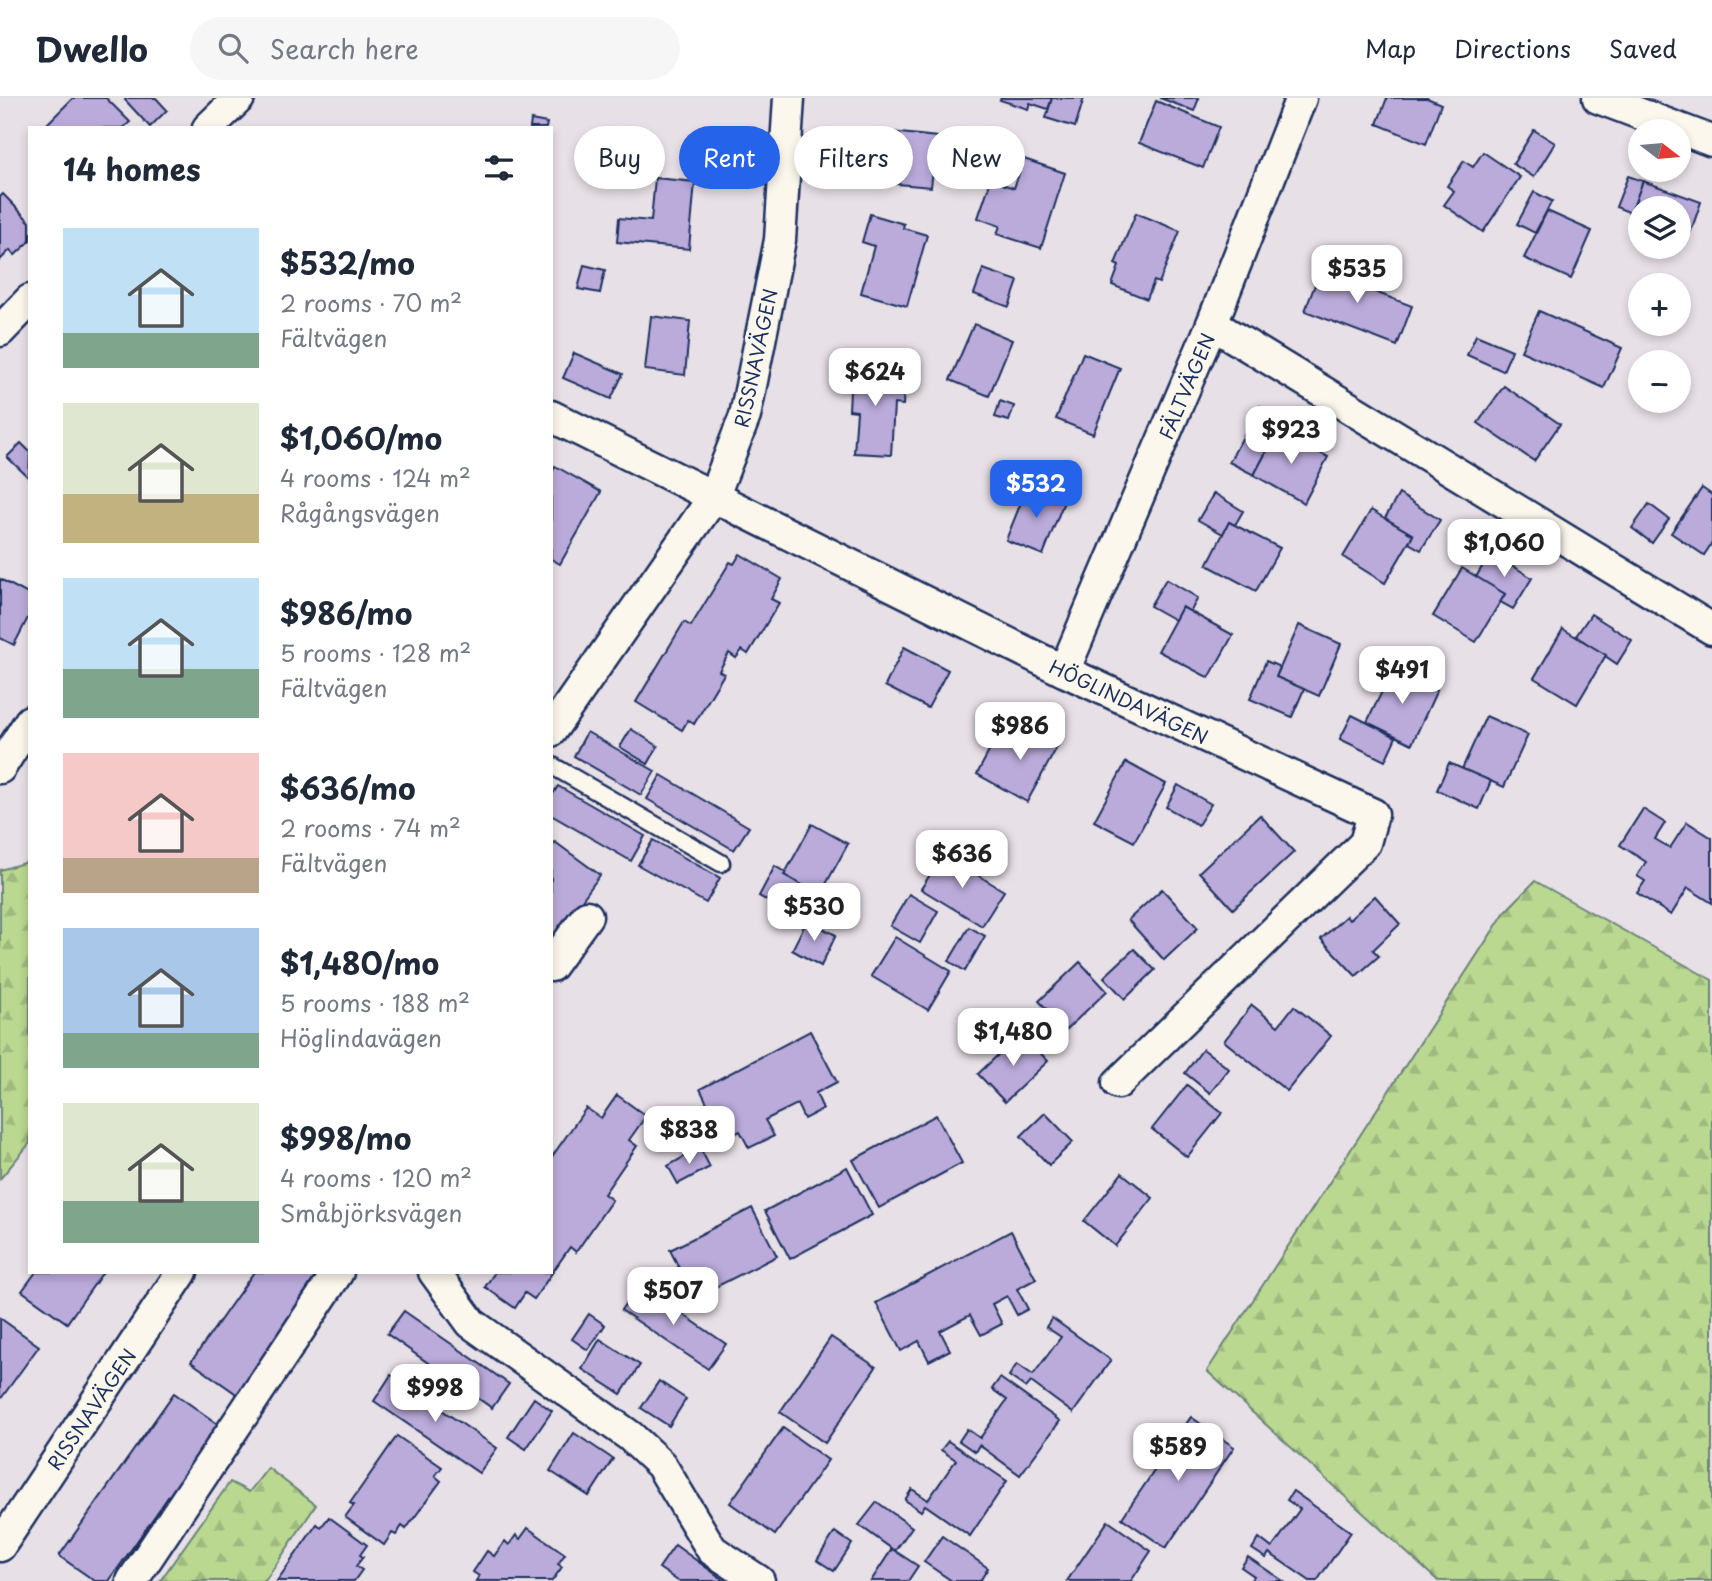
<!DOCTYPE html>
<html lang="en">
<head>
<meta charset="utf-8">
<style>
	body { margin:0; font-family:"Playpen Sans",sans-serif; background:#f6f6f7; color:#1f2937; height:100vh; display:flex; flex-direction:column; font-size:26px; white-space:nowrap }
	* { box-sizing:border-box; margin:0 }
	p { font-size:23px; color:#747a83 }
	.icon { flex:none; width:38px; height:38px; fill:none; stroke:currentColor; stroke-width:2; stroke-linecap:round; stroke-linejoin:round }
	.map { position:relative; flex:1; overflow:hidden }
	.panel { position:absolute; left:28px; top:28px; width:525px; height:1148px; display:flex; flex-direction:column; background:#fff; border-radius:0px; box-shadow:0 4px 10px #0003 }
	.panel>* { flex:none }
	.top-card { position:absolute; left:574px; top:28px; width:665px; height:63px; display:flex; gap:14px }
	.needle { width:46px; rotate:106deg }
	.fabs { position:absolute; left:1628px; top:21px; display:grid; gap:14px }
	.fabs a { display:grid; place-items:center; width:63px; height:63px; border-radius:50%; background:#fff; box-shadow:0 4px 10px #0003; font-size:35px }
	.price { position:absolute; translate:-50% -60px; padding:0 16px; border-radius:14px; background:#fff; color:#222; font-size:23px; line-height:46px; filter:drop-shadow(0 2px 4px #0008) }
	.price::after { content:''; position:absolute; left:50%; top:42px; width:21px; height:16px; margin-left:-10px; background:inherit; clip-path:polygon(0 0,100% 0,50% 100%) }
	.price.on { background:#2563eb; color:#fff }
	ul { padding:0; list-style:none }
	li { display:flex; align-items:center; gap:21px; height:175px; padding:0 35px }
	li span { display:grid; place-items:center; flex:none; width:196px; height:140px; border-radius:0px; color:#555 }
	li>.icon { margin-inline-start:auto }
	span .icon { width:84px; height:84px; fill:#fffc; stroke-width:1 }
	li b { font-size:30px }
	h2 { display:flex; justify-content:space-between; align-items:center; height:84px; padding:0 35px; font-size:30px }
	.chip { padding:0 24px; border-radius:32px; background:#fff; box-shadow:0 4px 10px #0003; font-size:24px; line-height:63px }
	.chip.on { background:#2563eb; color:#fff }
	header { display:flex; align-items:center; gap:42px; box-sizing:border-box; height:98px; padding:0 35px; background:#fff; border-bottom:2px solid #e0e1e3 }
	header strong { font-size:33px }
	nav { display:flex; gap:38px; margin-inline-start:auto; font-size:24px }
	.search { width:490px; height:63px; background:#f6f6f7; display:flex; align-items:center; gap:18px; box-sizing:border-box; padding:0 24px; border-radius:38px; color:#747a83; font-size:26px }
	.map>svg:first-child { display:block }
</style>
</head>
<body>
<header>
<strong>Dwello</strong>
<div class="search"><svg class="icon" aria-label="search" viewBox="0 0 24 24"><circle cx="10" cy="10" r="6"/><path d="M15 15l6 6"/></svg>Search here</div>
<nav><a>Map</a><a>Directions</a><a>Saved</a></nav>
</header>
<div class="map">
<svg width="1712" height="1483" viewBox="0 0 1712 1483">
	<defs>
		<pattern id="forest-firs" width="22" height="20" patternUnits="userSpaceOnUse" patternTransform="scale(1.75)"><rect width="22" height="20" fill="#bad890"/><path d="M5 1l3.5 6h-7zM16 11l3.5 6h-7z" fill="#9fba7f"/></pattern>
	</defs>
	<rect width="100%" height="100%" fill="#e8e0e7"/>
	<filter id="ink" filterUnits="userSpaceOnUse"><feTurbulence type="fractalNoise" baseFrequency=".0143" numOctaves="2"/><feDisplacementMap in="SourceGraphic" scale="14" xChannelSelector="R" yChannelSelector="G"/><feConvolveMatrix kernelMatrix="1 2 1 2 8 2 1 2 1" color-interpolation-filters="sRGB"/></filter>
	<g filter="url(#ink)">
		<g fill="url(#forest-firs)" stroke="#6a8477" stroke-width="2">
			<polygon points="30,763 30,1045 0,1081 0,772"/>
			<polygon points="1535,783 1712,882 1712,1483 1438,1483 1207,1273 1505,814"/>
			<polygon points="268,1370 316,1407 265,1483 160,1483 230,1384 249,1394"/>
		</g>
		<g fill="#baabdb" stroke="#1b2f5e" stroke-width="2">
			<polygon points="73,0 106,0 130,24 123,30 43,30"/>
			<polygon points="127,0 156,0 167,12 150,29 125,2"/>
			<polygon points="1001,0 1052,0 1048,11 1030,5 1028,11 1000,2"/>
			<polygon points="1052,0 1084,0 1075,29 1046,20"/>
			<polygon points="1160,0 1199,0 1194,13"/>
			<polygon points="1387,0 1427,0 1441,6 1426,46 1377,26"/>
			<polygon points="1156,3 1219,29 1203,70 1139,45"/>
			<polygon points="531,22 547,25 546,30 530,30"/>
			<polygon points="1534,32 1555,45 1534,79 1513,66"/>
			<polygon points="891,34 937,39 931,89 886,85"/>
			<polygon points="1483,54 1520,79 1483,134 1444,107 1454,93 1447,88 1464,63 1473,69"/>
			<polygon points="1024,61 1065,75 1041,150 997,136 1000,128 978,120 991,82 1014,90"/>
			<polygon points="1628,78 1643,83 1631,115 1616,109"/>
			<polygon points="655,80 695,84 689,151 617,144 619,120 651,123"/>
			<polygon points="1643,83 1701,104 1690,136 1678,132 1678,110 1640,110 1640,118 1631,115"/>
			<polygon points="1534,94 1552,103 1535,135 1517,126"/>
			<polygon points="3,96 30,124 30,143 15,157 10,152 0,162 0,99"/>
			<polygon points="1547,113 1592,133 1571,181 1524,160"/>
			<polygon points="1136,115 1180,133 1159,185 1154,183 1147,201 1112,187 1119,168 1115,166"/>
			<polygon points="870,116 904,126 903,130 927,137 907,208 861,195 874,148 862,144"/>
			<polygon points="1324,163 1363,178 1359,188 1412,208 1397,248 1305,213"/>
			<polygon points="584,167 605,172 600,195 578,191"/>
			<polygon points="983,171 1018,183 1009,209 974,196"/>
			<polygon points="1539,213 1622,250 1604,290 1521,253"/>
			<polygon points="651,218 690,223 685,277 645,272"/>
			<polygon points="974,226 1012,242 989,298 950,282"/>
			<polygon points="1476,237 1512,252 1503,273 1467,257"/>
			<polygon points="574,255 623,276 611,301 563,280"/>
			<polygon points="1083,255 1120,270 1093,336 1056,321"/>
			<polygon points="855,270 905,273 903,307 894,306 891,357 854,355 857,313 849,312 851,274 855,274"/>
			<polygon points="1504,288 1560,326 1534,363 1478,325"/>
			<polygon points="1000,303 1014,308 1009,323 995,319"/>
			<polygon points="1260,308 1294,327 1288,338 1278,332 1254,377 1229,364"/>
			<polygon points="1278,332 1328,359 1304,405 1254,377"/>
			<polygon points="21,345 30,354 29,380 7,359"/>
			<polygon points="555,368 601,394 560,466 551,461 551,376"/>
			<polygon points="1028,387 1065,401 1043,457 1006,442"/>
			<polygon points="1702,390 1712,397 1712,445 1704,457 1671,435"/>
			<polygon points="1214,395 1243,413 1235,427 1229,424 1223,436 1198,422"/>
			<polygon points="1399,396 1440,422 1421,452 1409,445 1413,437 1385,420"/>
			<polygon points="1649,406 1669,421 1652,445 1632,430"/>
			<polygon points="1371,412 1413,437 1385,485 1343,459"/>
			<polygon points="1229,424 1280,450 1256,493 1207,467"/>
			<polygon points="1491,454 1532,480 1513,511 1500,504 1505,496 1476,479"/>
			<polygon points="740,456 782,481 771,501 779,505 748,556 742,552 736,560 729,555 719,573 724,576 694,626 688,622 682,632 636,604 684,524 691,528 730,464 734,466"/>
			<polygon points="1462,470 1505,496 1476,544 1433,518"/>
			<polygon points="0,481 30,497 30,516 14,547 0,540"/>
			<polygon points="1166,481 1198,500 1190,514 1182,509 1175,522 1150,508"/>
			<polygon points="1182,509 1233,537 1209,580 1158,553"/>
			<polygon points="1591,516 1632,542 1617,566 1576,538"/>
			<polygon points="1299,527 1341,546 1319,598 1276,579"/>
			<polygon points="1563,531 1606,557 1577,606 1534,580"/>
			<polygon points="904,549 948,572 928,610 885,588"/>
			<polygon points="1266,563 1280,569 1276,579 1304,591 1292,619 1250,601"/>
			<polygon points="1393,571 1437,592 1412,646 1367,624"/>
			<polygon points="1352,617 1396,639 1385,663 1340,641"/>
			<polygon points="1486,618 1528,637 1504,689 1462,671"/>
			<polygon points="1027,624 1061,642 1027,704 977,676 995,642 1012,651"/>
			<polygon points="631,631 658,648 648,666 620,649"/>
			<polygon points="587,634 655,673 641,697 574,658"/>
			<polygon points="1126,664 1166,686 1134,744 1094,723"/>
			<polygon points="1449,665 1491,683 1479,711 1437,692"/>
			<polygon points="661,677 749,729 734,752 647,701"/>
			<polygon points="1178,687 1211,706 1198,727 1166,709"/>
			<polygon points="558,688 645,738 631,763 551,717 551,699"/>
			<polygon points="1643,711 1665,725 1655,741 1670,750 1687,724 1712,740 1712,805 1688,790 1671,817 1637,795 1645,783 1637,778 1646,764 1620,747"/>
			<polygon points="1260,717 1294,754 1233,811 1199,774"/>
			<polygon points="812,726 848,746 820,797 784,777"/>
			<polygon points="653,742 720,780 706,805 638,767"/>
			<polygon points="555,744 600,777 551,845 551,749"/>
			<polygon points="943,756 1004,793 982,828 921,791"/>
			<polygon points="775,768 786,775 784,777 816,795 802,822 759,798"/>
			<polygon points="1162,791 1198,830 1164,862 1128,822"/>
			<polygon points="909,796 938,813 920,845 890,828"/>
			<polygon points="1375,798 1400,826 1373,852 1379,858 1356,878 1321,841 1346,818 1349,822"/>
			<polygon points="807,822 836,837 821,868 792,852"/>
			<polygon points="969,829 985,838 965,873 949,863"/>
			<polygon points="895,839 951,873 928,912 871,878"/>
			<polygon points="1134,851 1155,872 1125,901 1104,879"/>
			<polygon points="1080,864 1107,893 1066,932 1039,903"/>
			<polygon points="1252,907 1278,928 1294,908 1331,938 1287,993 1224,943"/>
			<polygon points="810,933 837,984 816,995 823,1011 804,1021 797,1006 765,1022 774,1038 749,1050 740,1033 725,1041 700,991"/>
			<polygon points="1021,935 1048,963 1005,1004 978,976"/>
			<polygon points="1203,951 1229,971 1210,995 1185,975"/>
			<polygon points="1187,987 1222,1015 1187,1059 1152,1031"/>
			<polygon points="617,997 646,1018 629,1042 637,1048 604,1096 612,1102 576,1154 570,1149 534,1201 525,1195 515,1210 485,1189 495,1174 551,1174 551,1060 586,1010 601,1020"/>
			<polygon points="1045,1015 1073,1044 1049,1067 1021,1038"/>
			<polygon points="936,1017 962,1065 879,1110 853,1062"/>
			<polygon points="700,1050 710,1069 678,1086 668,1068"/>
			<polygon points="847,1069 872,1117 790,1161 765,1113"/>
			<polygon points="1122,1075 1153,1100 1115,1148 1084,1123"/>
			<polygon points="752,1110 777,1158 694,1200 670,1152"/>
			<polygon points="1011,1133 1036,1181 1017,1191 1028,1211 1017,1217 1007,1198 992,1206 1002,1226 981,1237 970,1217 940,1233 950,1252 929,1263 919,1243 901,1253 876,1205"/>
			<polygon points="36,1174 103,1174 67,1225 22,1193"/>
			<polygon points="254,1174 323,1174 238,1297 191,1264"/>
			<polygon points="639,1186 726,1246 708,1271 621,1212"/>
			<polygon points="404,1213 509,1286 492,1310 387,1236"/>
			<polygon points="589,1216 605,1227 588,1252 572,1241"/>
			<polygon points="0,1220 39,1248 0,1302"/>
			<polygon points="1052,1220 1111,1262 1073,1315 1031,1284 1026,1290 1009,1278 1017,1266 1033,1277 1061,1239 1046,1229"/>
			<polygon points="831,1239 876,1269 825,1345 780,1314"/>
			<polygon points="600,1241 640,1267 621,1296 582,1271"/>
			<polygon points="391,1277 497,1350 479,1375 374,1303"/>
			<polygon points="1000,1280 1060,1323 1020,1377 979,1347 975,1354 959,1343 967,1331 980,1340 1007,1302 992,1291"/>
			<polygon points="659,1283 686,1301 669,1328 641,1310"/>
			<polygon points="174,1295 219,1327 109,1483 95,1483 59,1458"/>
			<polygon points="534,1300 552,1313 526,1351 508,1339"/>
			<polygon points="1191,1319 1234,1349 1166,1450 1122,1420"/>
			<polygon points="783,1330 828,1362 775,1437 730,1405"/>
			<polygon points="574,1335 613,1361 589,1398 550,1373"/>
			<polygon points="397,1338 442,1369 435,1378 441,1383 406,1431 402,1428 396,1437 392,1435 384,1447 345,1419 354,1407 350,1405"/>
			<polygon points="948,1343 1007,1383 970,1438 925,1407 921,1413 905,1402 912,1391 928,1402 956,1362 941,1352"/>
			<polygon points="1293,1393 1351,1434 1317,1483 1310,1483 1269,1455 1266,1460 1252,1451 1259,1440 1272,1450 1300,1411 1287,1402"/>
			<polygon points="877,1404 912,1429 895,1453 859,1427"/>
			<polygon points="329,1419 367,1447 360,1457 363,1459 356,1468 362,1472 354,1483 277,1483 317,1426 321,1429"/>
			<polygon points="1108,1423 1151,1453 1131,1483 1067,1483"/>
			<polygon points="528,1430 565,1456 558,1466 562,1469 552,1483 476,1483 479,1478 473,1474 487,1453 494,1458 505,1443 509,1447 516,1437 520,1441"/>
			<polygon points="835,1434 852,1446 834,1473 817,1462"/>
			<polygon points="942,1438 988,1470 980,1483 952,1483 924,1464"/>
			<polygon points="675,1447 725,1483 678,1483 659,1470"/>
			<polygon points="892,1451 918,1468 908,1483 871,1483"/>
			<polygon points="1248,1459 1283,1483 1250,1483 1254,1478 1241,1469"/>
		</g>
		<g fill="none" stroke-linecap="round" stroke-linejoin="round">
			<defs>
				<polyline id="service" points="551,667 721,765"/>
				<g id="minor">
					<polyline points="1598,0 1712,43"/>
					<polyline points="208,30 239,0"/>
					<polyline points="1212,226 1712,531"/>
					<polyline points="0,233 30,202"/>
					<polyline points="551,318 1064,573 1373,716 1365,745 1118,985"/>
					<polyline points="1064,573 1212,226 1301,0"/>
					<polyline points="551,633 713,400 745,318 780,142 789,0"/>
					<polyline points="0,670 30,623"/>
					<polyline points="551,868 587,818"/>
					<polyline points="434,1174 471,1225 630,1338 661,1367 712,1452 759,1483"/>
					<polyline points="0,1448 182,1174"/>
					<polyline points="132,1483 338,1174"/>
				</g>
			</defs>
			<use href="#service" stroke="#1b2f5e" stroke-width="21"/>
			<use href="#minor" stroke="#1b2f5e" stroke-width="35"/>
			<use href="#service" stroke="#fbf7ec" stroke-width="16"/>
			<use href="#minor" stroke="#fbf7ec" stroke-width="30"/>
		</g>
	</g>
	<g text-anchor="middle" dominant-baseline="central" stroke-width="6" stroke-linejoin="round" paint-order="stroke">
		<g font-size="19" fill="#1b2f5e" stroke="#fbf7ec">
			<text transform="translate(755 260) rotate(-78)">RISSNAVÄGEN</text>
			<text transform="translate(1186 288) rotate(-67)">FÄLTVÄGEN</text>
			<text transform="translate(1129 603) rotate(25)">HÖGLINDAVÄGEN</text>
			<text transform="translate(91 1311) rotate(-56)">RISSNAVÄGEN</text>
		</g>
	</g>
</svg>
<div class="fabs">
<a><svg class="needle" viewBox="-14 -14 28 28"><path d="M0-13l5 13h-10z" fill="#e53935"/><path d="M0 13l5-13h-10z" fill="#747a83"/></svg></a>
<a><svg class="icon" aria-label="layers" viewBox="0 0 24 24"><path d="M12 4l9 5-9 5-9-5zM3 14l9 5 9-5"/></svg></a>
<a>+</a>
<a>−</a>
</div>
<b class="price" style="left:1357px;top:207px">$535</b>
<b class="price" style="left:875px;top:310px">$624</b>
<b class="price" style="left:1291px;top:368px">$923</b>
<b class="price on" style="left:1036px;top:422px">$532</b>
<b class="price" style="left:1504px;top:481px">$1,060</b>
<b class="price" style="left:1402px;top:608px">$491</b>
<b class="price" style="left:1020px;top:664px">$986</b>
<b class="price" style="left:962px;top:792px">$636</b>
<b class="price" style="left:814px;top:845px">$530</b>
<b class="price" style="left:1013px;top:970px">$1,480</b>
<b class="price" style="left:689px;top:1068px">$838</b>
<b class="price" style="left:673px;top:1229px">$507</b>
<b class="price" style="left:435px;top:1326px">$998</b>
<b class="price" style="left:1178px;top:1385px">$589</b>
<div class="top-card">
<a class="chip">Buy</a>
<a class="chip on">Rent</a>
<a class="chip">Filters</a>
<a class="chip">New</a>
</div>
<section class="panel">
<h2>14 homes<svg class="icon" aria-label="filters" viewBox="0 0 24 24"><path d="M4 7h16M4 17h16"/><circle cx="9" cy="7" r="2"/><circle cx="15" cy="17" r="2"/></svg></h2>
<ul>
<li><span style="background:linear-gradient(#bfe0f5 75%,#7fa58c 0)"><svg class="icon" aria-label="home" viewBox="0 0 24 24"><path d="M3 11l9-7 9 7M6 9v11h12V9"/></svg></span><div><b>$532/mo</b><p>2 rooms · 70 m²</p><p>Fältvägen</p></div></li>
<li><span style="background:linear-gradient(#dfe7d0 65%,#c2b280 0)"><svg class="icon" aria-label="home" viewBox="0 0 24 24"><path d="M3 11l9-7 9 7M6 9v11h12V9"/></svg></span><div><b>$1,060/mo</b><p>4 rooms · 124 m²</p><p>Rågångsvägen</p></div></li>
<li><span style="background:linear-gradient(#bfe0f5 65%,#7fa58c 0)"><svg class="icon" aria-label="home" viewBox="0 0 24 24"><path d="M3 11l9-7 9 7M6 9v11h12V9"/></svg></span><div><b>$986/mo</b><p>5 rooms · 128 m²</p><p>Fältvägen</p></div></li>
<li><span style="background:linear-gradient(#f6c9c9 75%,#b9a48a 0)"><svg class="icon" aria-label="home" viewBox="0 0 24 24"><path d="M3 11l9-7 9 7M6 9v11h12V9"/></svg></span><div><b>$636/mo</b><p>2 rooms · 74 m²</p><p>Fältvägen</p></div></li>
<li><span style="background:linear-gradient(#a9c7e8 75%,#7fa58c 0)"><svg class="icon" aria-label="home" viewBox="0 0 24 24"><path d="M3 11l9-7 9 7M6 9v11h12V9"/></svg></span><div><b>$1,480/mo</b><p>5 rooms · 188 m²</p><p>Höglindavägen</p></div></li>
<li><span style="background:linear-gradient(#dfe7d0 70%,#7fa58c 0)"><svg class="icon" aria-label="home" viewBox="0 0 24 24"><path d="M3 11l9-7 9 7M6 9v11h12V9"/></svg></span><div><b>$998/mo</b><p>4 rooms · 120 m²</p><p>Småbjörksvägen</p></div></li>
</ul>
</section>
</div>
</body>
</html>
